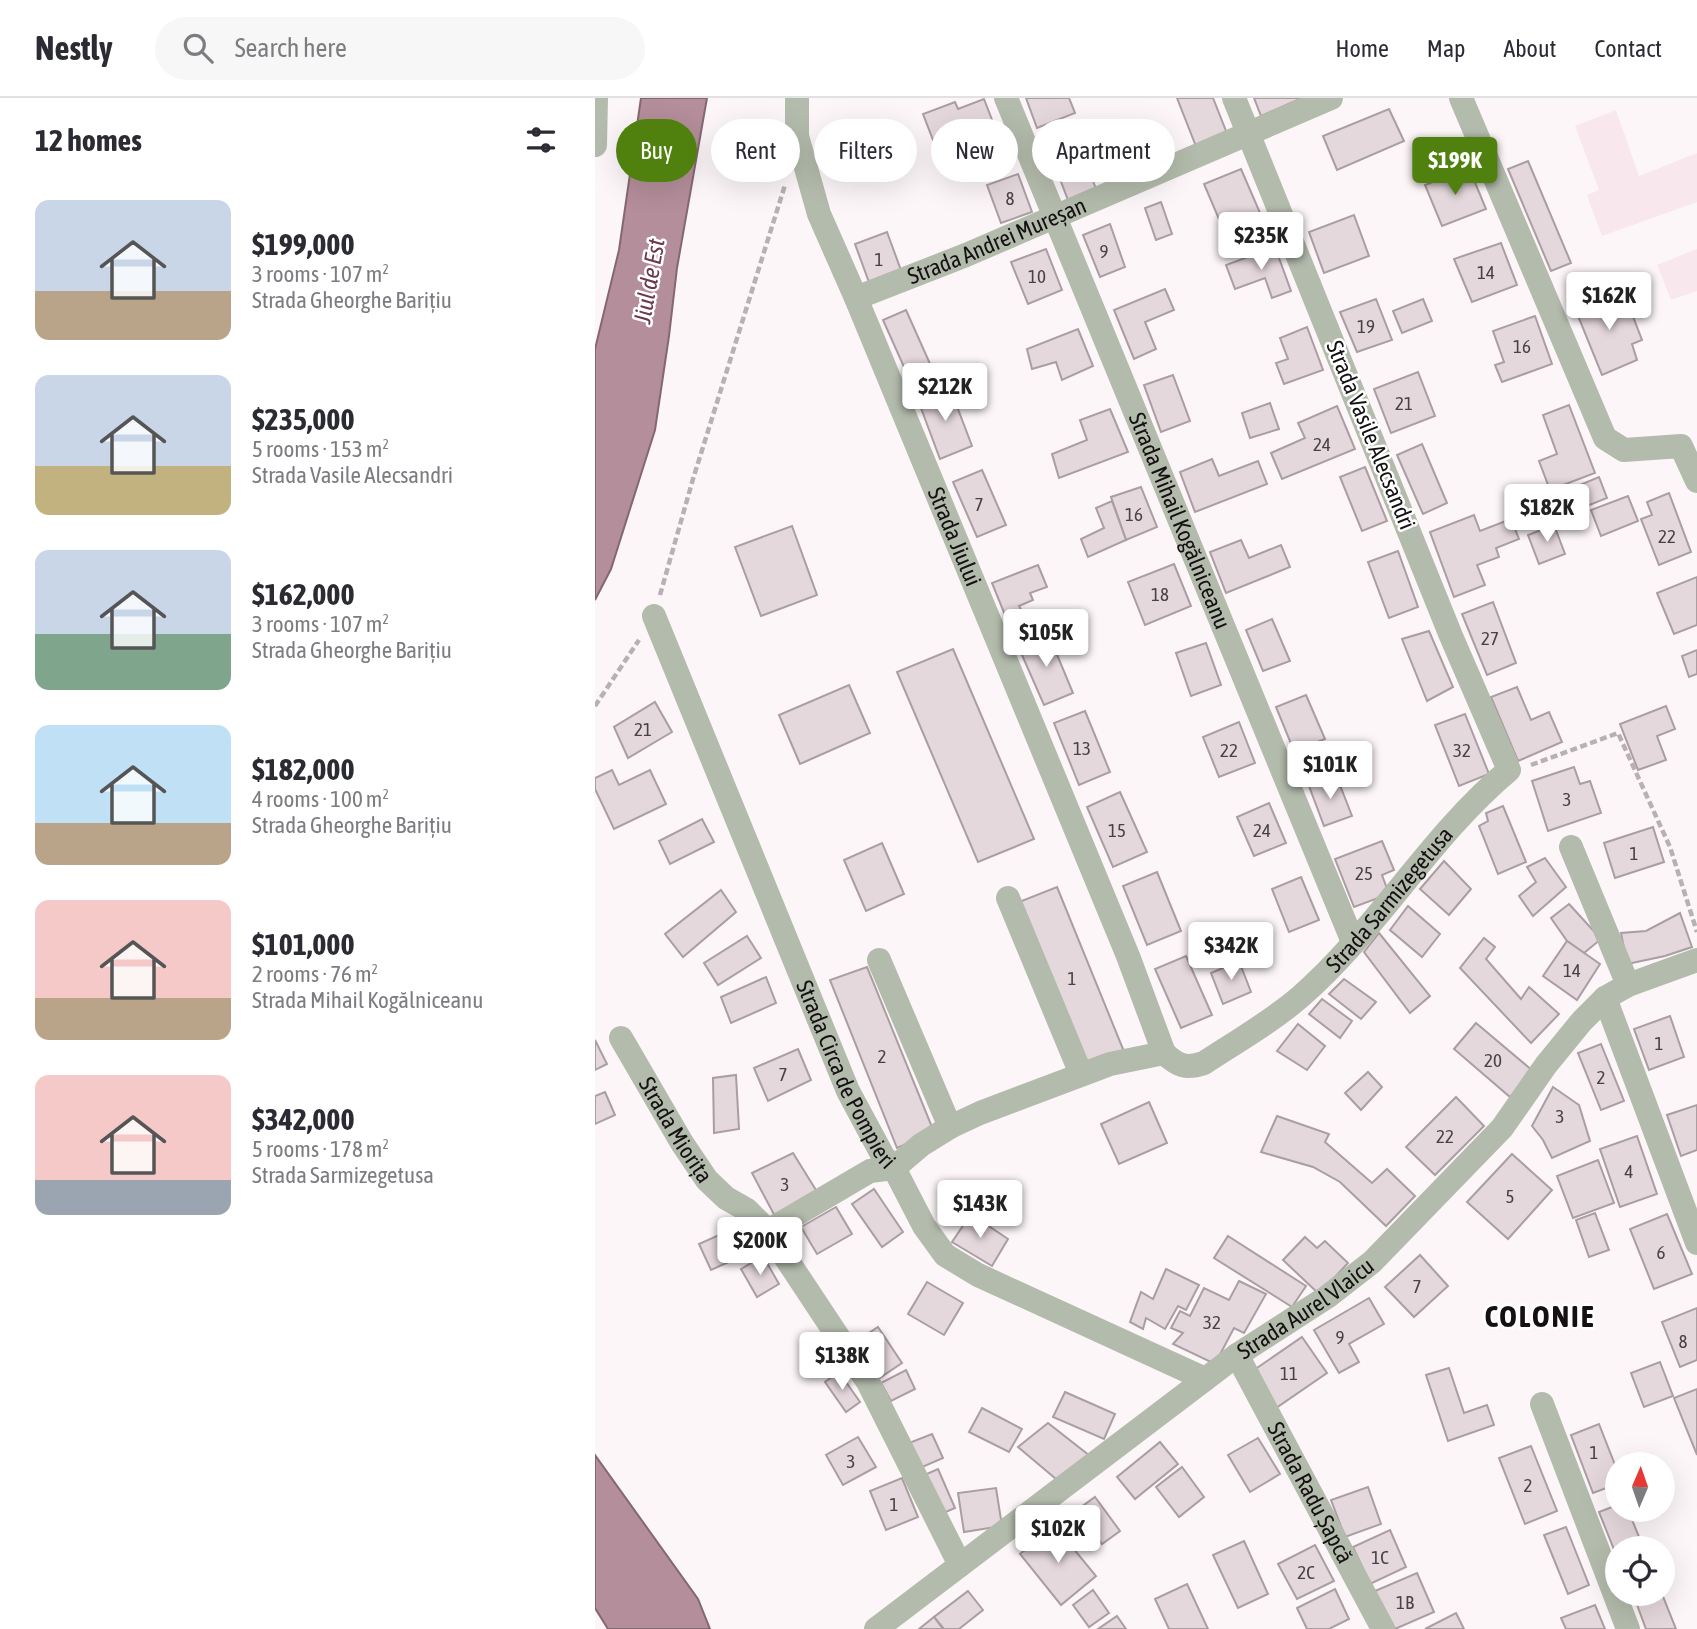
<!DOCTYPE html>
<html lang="en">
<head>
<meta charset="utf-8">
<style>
	body { margin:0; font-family:"Asap Condensed",sans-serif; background:#f7f7f7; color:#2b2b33; height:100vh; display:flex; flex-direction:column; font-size:26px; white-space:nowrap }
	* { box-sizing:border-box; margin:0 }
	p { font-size:23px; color:#7c7c81 }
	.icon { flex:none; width:38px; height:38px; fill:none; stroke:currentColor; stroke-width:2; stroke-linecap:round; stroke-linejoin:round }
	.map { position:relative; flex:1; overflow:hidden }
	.details { display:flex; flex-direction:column; background:#fff; width:595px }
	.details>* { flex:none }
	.top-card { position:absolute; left:21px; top:21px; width:665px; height:63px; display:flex; gap:14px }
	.needle { width:46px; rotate:2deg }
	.buttons { position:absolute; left:1010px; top:1354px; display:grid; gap:14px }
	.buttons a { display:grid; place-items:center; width:70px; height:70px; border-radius:50%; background:#fff; box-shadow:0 7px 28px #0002; font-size:35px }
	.price { position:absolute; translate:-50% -60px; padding:0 16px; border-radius:7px; background:#fff; color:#222; font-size:23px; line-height:46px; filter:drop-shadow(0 2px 4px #0008) }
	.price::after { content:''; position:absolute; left:50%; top:42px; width:21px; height:16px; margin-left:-10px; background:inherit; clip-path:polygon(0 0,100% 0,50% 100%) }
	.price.selected { background:#50800e; color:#fff }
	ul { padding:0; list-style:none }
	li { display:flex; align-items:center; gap:21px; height:175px; padding:0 35px }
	li span { display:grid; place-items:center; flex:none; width:196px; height:140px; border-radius:14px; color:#555 }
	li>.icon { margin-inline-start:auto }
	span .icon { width:84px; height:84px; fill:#fffc; stroke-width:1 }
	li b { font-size:30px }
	h2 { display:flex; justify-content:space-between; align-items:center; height:84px; padding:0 35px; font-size:30px }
	.pill { padding:0 24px; border-radius:32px; background:#fff; box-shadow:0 7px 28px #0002; font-size:24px; line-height:63px }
	.pill.selected { background:#50800e; color:#fff }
	header { display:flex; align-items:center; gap:42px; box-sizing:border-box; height:98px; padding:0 35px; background:#fff; border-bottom:2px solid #e1e1e2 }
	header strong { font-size:33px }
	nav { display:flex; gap:38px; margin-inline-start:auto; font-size:24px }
	.search { width:490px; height:63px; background:#f7f7f7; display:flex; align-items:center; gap:18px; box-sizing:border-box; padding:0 24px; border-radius:38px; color:#7c7c81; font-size:26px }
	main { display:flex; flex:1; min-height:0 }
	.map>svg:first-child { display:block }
</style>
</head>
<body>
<header>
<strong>Nestly</strong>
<div class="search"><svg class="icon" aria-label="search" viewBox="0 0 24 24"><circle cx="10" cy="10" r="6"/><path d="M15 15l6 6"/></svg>Search here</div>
<nav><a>Home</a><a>Map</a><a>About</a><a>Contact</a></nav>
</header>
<main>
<section class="details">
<h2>12 homes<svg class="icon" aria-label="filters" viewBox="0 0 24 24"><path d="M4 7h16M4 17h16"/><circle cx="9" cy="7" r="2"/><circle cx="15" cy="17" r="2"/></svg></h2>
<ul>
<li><span style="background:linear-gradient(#c9d6e8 65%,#b9a48a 0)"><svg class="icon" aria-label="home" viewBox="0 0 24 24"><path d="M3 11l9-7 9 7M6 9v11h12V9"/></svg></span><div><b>$199,000</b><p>3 rooms · 107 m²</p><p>Strada Gheorghe Barițiu</p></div></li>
<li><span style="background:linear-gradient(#c9d6e8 65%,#c2b280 0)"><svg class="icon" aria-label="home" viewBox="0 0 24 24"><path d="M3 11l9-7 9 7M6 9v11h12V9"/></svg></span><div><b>$235,000</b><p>5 rooms · 153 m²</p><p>Strada Vasile Alecsandri</p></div></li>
<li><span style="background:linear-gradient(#c9d6e8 60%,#7fa58c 0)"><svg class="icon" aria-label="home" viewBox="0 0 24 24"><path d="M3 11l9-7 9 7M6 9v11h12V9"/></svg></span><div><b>$162,000</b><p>3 rooms · 107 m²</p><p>Strada Gheorghe Barițiu</p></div></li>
<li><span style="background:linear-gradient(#bfe0f5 70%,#b9a48a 0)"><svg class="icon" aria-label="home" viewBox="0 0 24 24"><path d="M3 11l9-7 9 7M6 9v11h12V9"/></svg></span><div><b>$182,000</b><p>4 rooms · 100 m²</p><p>Strada Gheorghe Barițiu</p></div></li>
<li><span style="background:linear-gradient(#f6c9c9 70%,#b9a48a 0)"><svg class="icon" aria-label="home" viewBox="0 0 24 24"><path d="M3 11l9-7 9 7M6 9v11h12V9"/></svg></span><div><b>$101,000</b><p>2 rooms · 76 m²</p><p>Strada Mihail Kogălniceanu</p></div></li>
<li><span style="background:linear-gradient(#f6c9c9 75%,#9aa5b1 0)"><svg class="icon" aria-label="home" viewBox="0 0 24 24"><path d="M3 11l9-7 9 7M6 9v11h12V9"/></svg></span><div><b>$342,000</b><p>5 rooms · 178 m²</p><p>Strada Sarmizegetusa</p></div></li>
</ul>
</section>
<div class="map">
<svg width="1102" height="1531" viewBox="0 0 1102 1531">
	<rect width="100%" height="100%" fill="#fdf6f8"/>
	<g fill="#f8e8ed">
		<polygon points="1021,12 1044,78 1102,55 1102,104 1007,138 992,97 1004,92 980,28"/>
		<polygon points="1102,151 1102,193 1076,202 1062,167"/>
	</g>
	<g fill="#b48e9a" stroke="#846871" stroke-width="2">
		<polygon points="46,0 112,0 82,170 74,238 60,332 16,471 0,502 0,251 24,152"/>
		<polygon points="0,1357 103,1501 115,1531 13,1531 0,1510"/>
	</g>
	<g fill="#e5d8dc" stroke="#aa9ea2" stroke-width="2">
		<polygon points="431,0 474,0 480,15 442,30"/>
		<polygon points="582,0 618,0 633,38 602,51"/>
		<polygon points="659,0 707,0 666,18"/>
		<polygon points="389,1 404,40 364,55 356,35 338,42 328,16 360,4 363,11"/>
		<polygon points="794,11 809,43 742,72 728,38"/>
		<polygon points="499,34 509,60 492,67 501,91 473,102 458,63 472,57 467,46"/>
		<polygon points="285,37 290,60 251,67 246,45"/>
		<polygon points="933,63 976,165 956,173 913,71"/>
		<polygon points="874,70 891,111 847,128 830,87"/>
		<polygon points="646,71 672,131 635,147 609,86"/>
		<polygon points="423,76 437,114 406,125 392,87"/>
		<polygon points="566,104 577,136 561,142 550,110"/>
		<polygon points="759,117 774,158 729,175 714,134"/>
		<polygon points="515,126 530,169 505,179 488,137"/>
		<polygon points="292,134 307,175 275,187 260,146"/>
		<polygon points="906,145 922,187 877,204 859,161"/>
		<polygon points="680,149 696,193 677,200 670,180 640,191 631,167"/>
		<polygon points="451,151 467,192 433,206 416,164"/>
		<polygon points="570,191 579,212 550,224 561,251 539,261 519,212"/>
		<polygon points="1014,195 1020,209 1032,203 1047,242 1037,246 1042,262 1007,277 979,208"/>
		<polygon points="781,201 797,242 762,254 745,214"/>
		<polygon points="828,201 837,223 807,235 798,213"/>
		<polygon points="311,212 336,268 313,278 288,222"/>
		<polygon points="940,218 957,266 907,284 900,267 909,264 898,233"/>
		<polygon points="712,229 728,272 689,286 681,265 693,261 685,240"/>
		<polygon points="483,231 498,268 467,282 461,264 437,271 432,251"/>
		<polygon points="823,274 840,318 796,335 779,291"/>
		<polygon points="578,277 595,323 566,334 549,287"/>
		<polygon points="355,290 377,348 345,361 323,302"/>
		<polygon points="675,305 684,331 655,340 647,315"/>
		<polygon points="974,307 1000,375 955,392 944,363 962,356 948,317"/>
		<polygon points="742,308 760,351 687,381 676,355 710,340 703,325"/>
		<polygon points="515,311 533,354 464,380 457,356 492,342 485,322"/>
		<polygon points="827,346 852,405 828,416 802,357"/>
		<polygon points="617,361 624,378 663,363 672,386 600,414 585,374"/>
		<polygon points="770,369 792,423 767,433 745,379"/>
		<polygon points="387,372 411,427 382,439 358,384"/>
		<polygon points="1004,379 1012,400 947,426 939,406"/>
		<polygon points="546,389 562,429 531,442 516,399"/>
		<polygon points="1074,395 1096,454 1064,467 1046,421 1057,417 1052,404"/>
		<polygon points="1033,398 1043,423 1006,438 996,412"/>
		<polygon points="517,403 531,442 493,459 486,441 509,430 501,410"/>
		<polygon points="879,417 885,433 916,421 924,441 901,450 904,459 882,467 890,487 859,499 835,434"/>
		<polygon points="959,427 970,456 944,466 933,437"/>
		<polygon points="197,428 222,497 166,518 140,449"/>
		<polygon points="646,442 654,460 686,447 695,469 631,495 615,454"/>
		<polygon points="803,453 823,509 794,520 773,464"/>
		<polygon points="579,466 596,508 550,527 533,484"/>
		<polygon points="443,467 452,489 435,495 438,502 424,508 428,515 412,522 397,485"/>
		<polygon points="1102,479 1102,527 1079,536 1062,495"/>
		<polygon points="898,504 921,565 892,577 867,516"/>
		<polygon points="677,521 695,563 668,573 651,532"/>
		<polygon points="834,533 858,589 832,603 807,541"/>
		<polygon points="453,535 478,595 449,607 423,548"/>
		<polygon points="611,545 626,587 596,598 581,555"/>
		<polygon points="358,551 439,741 383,764 302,574"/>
		<polygon points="1102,552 1102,576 1094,579 1087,558"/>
		<polygon points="254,587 275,635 205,666 184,617"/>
		<polygon points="922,589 936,622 954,614 967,644 923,663 896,599"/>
		<polygon points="711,597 730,641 699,653 681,609"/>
		<polygon points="60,604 77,634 33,660 19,629"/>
		<polygon points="1071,608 1080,631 1062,638 1071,662 1043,672 1025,626"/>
		<polygon points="490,613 515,674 484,687 459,625"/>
		<polygon points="870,616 894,676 864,688 840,627"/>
		<polygon points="644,624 660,665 624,679 608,639"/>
		<polygon points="979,669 985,686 995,683 1006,715 953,733 937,683"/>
		<polygon points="17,672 24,687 55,672 71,706 19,731 0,691 0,680"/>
		<polygon points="741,677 757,718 729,728 714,688"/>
		<polygon points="525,694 552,754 518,769 492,709"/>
		<polygon points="674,705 691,745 659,758 642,719"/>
		<polygon points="908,708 931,764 903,776 884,728 893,723 891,715"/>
		<polygon points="107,721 119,744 75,766 64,743"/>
		<polygon points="1058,729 1069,764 1020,780 1009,745"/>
		<polygon points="787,743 799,772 787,777 794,796 759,809 740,761"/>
		<polygon points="287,745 309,796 271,813 249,762"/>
		<polygon points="950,760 971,789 938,818 924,798 941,784 932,769"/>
		<polygon points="849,763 876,791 854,817 825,791"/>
		<polygon points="562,774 586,833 552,847 528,788"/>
		<polygon points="706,779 724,822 694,834 677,791"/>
		<polygon points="462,789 530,956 492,970 424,804"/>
		<polygon points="126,792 141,814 88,859 70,836"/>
		<polygon points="974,806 1006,841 989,855 972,843 956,820"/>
		<polygon points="813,808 845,836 827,859 795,832"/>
		<polygon points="1085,815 1097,849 1070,858 1032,866 1026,835 1051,833"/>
		<polygon points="784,835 835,898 815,915 769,854"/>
		<polygon points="152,838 166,860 123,887 109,865"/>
		<polygon points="889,840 900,849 891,861 926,901 934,889 964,916 936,945 865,870"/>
		<polygon points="972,843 1005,866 982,902 948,878"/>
		<polygon points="591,858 617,917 586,930 560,871"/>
		<polygon points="644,863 656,894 628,906 616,875"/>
		<polygon points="272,869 339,1034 302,1050 235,882"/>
		<polygon points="171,879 181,905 136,925 126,899"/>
		<polygon points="749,881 781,904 766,921 734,896"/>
		<polygon points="727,901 757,923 745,940 714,916"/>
		<polygon points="1075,918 1089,959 1054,972 1039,931"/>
		<polygon points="881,925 938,973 915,999 859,951"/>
		<polygon points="703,926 730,948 712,972 682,953"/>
		<polygon points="0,942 12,966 0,972"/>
		<polygon points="1006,946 1029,1003 1006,1012 983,955"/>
		<polygon points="203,951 216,982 173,1003 159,970"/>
		<polygon points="773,974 787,989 766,1012 750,995"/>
		<polygon points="141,977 144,1031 119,1035 118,980"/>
		<polygon points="958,989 984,1007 995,1043 957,1060 948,1042 937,1028"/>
		<polygon points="10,994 20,1017 0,1026 0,998"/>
		<polygon points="861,999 889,1028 840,1077 811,1049"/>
		<polygon points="554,1004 572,1045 524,1066 506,1026"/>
		<polygon points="1102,1007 1102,1052 1086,1058 1072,1017"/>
		<polygon points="682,1018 734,1036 730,1044 777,1085 792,1071 820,1098 791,1128 745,1084 718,1069 666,1054"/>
		<polygon points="1042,1038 1062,1096 1025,1109 1005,1051"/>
		<polygon points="198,1055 224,1097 182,1122 157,1075"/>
		<polygon points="917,1056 957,1092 913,1141 872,1104"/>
		<polygon points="1003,1062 1019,1105 978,1120 962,1078"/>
		<polygon points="279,1091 308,1134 287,1149 257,1106"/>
		<polygon points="241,1109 257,1136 222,1156 206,1129"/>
		<polygon points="1000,1115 1014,1152 994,1159 981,1122"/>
		<polygon points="376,1116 413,1141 397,1168 357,1144"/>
		<polygon points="1072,1116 1097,1176 1059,1191 1035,1131"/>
		<polygon points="124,1137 136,1163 116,1172 104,1146"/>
		<polygon points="633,1138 711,1188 697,1209 619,1160"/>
		<polygon points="710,1139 722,1150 730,1143 753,1165 724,1196 688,1162"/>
		<polygon points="825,1157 853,1188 819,1219 790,1189"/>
		<polygon points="168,1158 184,1186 162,1199 146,1171"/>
		<polygon points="571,1171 604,1187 591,1212 583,1208 570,1231 551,1220 548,1231 535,1224 546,1194 558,1201"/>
		<polygon points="644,1183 671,1196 649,1235 639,1230 620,1266 578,1246 588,1235 576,1230 585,1213 595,1218 609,1190 634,1202"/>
		<polygon points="332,1184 368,1205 349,1237 313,1216"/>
		<polygon points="774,1200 789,1226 754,1246 764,1264 744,1275 719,1232"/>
		<polygon points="1102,1210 1102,1262 1085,1269 1067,1224"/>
		<polygon points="283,1229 307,1265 283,1281 259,1245"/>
		<polygon points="707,1239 732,1275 681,1310 656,1274"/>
		<polygon points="1065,1264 1078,1298 1049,1309 1036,1275"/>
		<polygon points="854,1270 869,1315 892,1307 899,1327 853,1343 831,1277"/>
		<polygon points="311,1272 320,1291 296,1303 286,1285"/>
		<polygon points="244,1274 265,1304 251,1314 230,1284"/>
		<polygon points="1102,1291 1102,1357 1079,1300"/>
		<polygon points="470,1294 520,1316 509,1341 458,1319"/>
		<polygon points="387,1310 427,1331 414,1354 374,1334"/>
		<polygon points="453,1325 495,1358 461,1381 423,1349"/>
		<polygon points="1004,1326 1022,1372 1022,1386 998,1395 976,1337"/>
		<polygon points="337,1336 348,1360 325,1370 314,1345"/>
		<polygon points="263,1339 281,1369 248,1387 231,1357"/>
		<polygon points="663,1340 685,1376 655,1394 633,1357"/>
		<polygon points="565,1344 583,1366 540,1401 522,1379"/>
		<polygon points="936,1348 962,1413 930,1426 904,1360"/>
		<polygon points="587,1369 609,1399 584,1419 561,1389"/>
		<polygon points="343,1371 360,1410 344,1417 327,1378"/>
		<polygon points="307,1380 323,1419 291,1432 275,1393"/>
		<polygon points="773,1389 786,1426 750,1439 736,1402"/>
		<polygon points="401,1390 407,1428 369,1434 363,1395"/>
		<polygon points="500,1399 525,1433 507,1446 482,1412"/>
		<polygon points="1022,1407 1022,1412 1033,1412 1049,1451 1022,1451 1022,1459 1004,1414"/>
		<polygon points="460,1428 501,1478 466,1507 425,1456"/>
		<polygon points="971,1429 994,1487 973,1496 949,1437"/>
		<polygon points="795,1432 811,1469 775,1486 758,1449"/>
		<polygon points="649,1443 673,1496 643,1510 618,1457"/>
		<polygon points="720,1447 739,1483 702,1501 683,1466"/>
		<polygon points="822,1475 839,1514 800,1531 780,1493"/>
		<polygon points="592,1486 613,1531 574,1531 560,1501"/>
		<polygon points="740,1491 754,1521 734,1531 712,1531 702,1510"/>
		<polygon points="498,1492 514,1515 494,1529 478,1507"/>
		<polygon points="373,1493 388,1512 364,1531 349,1531 339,1519"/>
		<polygon points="1038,1496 1067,1496 1081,1531 1051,1531"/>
		<polygon points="1000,1507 1010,1531 971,1531 966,1520"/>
		<polygon points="861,1515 869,1531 830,1531"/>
		<polygon points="522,1518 531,1531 503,1531"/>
		<polygon points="339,1519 348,1531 324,1531"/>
	</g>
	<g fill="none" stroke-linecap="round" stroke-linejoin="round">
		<g stroke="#b7b1b3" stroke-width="4.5" stroke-dasharray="7 3.5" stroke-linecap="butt">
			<polyline points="65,497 98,381 190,87"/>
			<polyline points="0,608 44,542"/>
			<polyline points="936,667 1023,635 1075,749 1102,834"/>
		</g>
		<g stroke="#b3bbac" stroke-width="24">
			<path id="s1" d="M202 0V38L224 116 261 200 533 858 569 955"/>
			<path id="s2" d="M411 0 758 844"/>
			<polyline points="866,0 1010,340 1029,352 1086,348 1102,383"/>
			<polyline points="0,47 1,0"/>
			<path id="s3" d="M261 200 371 157 736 0"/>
			<path id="s4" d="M59 518 253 993 288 1058 299 1070 329 1128 350 1157 383 1177 610 1281"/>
			<polyline points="976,749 1033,887"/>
			<polyline points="413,800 486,976"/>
			<polyline points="284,862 355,1029"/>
			<polyline points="1010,900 1102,1145"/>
			<path id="s5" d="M26 940 87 1045 112 1082 131 1100 152 1112 173 1133 273 1284 365 1467"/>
			<path id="s6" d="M299 1070 326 1047 355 1029 385 1015 515 966 569 955C583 968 591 971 609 965 641 944 676 924 705 899 783 831 835 738 914 672L856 538 639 0"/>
			<polyline points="173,1133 275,1073 299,1070"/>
			<path id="s7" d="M642 1257 788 1531"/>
			<polyline points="947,1306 1033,1531"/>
			<path id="s8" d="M281 1531 642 1257 732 1199 777 1164 907 1030 951 967 987 923 1010 900 1033 887 1102 862"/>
		</g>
	</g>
	<g text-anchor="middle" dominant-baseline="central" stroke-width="5" stroke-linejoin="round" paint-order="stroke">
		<g font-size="19" fill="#494244">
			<text x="415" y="100">8</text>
			<text x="509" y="153">9</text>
			<text x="284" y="161">1</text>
			<text x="891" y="174">14</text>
			<text x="442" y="178">10</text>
			<text x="771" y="228">19</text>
			<text x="927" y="248">16</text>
			<text x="809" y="305">21</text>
			<text x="727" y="346">24</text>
			<text x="384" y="406">7</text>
			<text x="539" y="416">16</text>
			<text x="1072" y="438">22</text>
			<text x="565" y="496">18</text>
			<text x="895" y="540">27</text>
			<text x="48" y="631">21</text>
			<text x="487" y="650">13</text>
			<text x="634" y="652">22</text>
			<text x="867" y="652">32</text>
			<text x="972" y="701">3</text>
			<text x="522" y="732">15</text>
			<text x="667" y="732">24</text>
			<text x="1039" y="755">1</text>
			<text x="769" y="775">25</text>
			<text x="977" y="872">14</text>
			<text x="477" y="880">1</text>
			<text x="1064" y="945">1</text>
			<text x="287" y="958">2</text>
			<text x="898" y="962">20</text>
			<text x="188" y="976">7</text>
			<text x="1006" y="979">2</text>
			<text x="965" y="1018">3</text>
			<text x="850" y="1038">22</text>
			<text x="1034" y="1073">4</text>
			<text x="190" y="1086">3</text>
			<text x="915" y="1098">5</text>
			<text x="1066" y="1154">6</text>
			<text x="822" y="1188">7</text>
			<text x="617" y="1224">32</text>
			<text x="745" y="1239">9</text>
			<text x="1088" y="1243">8</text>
			<text x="694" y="1275">11</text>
			<text x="999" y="1354">1</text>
			<text x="256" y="1363">3</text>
			<text x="933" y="1387">2</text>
			<text x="299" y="1406">1</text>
			<text x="785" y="1459">1C</text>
			<text x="711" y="1474">2C</text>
			<text x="810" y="1504">1B</text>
		</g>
		<g font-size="23" fill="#151012" stroke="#fff">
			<text stroke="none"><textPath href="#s3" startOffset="152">Strada Andrei Mureșan</textPath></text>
			<text transform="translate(776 337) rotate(68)">Strada Vasile Alecsandri</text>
			<text stroke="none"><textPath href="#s2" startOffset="457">Strada Mihail Kogălniceanu</textPath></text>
			<text stroke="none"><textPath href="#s1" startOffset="469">Strada Jiului</textPath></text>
			<text stroke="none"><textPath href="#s6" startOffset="590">Strada Sarmizegetusa</textPath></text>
			<text stroke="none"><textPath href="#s4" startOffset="497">Strada Circa de Pompieri</textPath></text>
			<text stroke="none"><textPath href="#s5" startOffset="107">Strada Miorița</textPath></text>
			<text stroke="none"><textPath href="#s8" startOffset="536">Strada Aurel Vlaicu</textPath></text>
			<text stroke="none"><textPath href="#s7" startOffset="156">Strada Radu Șapcă</textPath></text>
		</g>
		<g font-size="24" font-style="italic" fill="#6c384b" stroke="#fff">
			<text transform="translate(54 183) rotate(-80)">Jiul de Est</text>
		</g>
		<g font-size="30" font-weight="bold" letter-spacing="2" fill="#151012" stroke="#fff">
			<text x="945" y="1218">COLONIE</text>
		</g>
	</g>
</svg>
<div class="buttons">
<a><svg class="needle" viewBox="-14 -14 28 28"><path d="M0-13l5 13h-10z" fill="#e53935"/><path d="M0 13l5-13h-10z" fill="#7c7c81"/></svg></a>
<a><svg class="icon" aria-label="locate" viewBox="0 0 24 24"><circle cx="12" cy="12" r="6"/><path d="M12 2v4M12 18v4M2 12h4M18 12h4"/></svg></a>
</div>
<b class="price selected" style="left:860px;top:99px">$199K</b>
<b class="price" style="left:666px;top:174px">$235K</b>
<b class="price" style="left:1014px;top:234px">$162K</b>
<b class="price" style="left:350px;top:325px">$212K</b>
<b class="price" style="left:952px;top:446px">$182K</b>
<b class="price" style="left:451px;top:571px">$105K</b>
<b class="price" style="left:735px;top:703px">$101K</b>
<b class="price" style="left:636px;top:884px">$342K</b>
<b class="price" style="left:385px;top:1142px">$143K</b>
<b class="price" style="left:165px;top:1179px">$200K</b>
<b class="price" style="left:247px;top:1294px">$138K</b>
<b class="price" style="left:463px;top:1467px">$102K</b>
<div class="top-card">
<a class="pill selected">Buy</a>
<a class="pill">Rent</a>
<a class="pill">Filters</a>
<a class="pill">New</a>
<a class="pill">Apartment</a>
</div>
</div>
</main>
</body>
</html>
